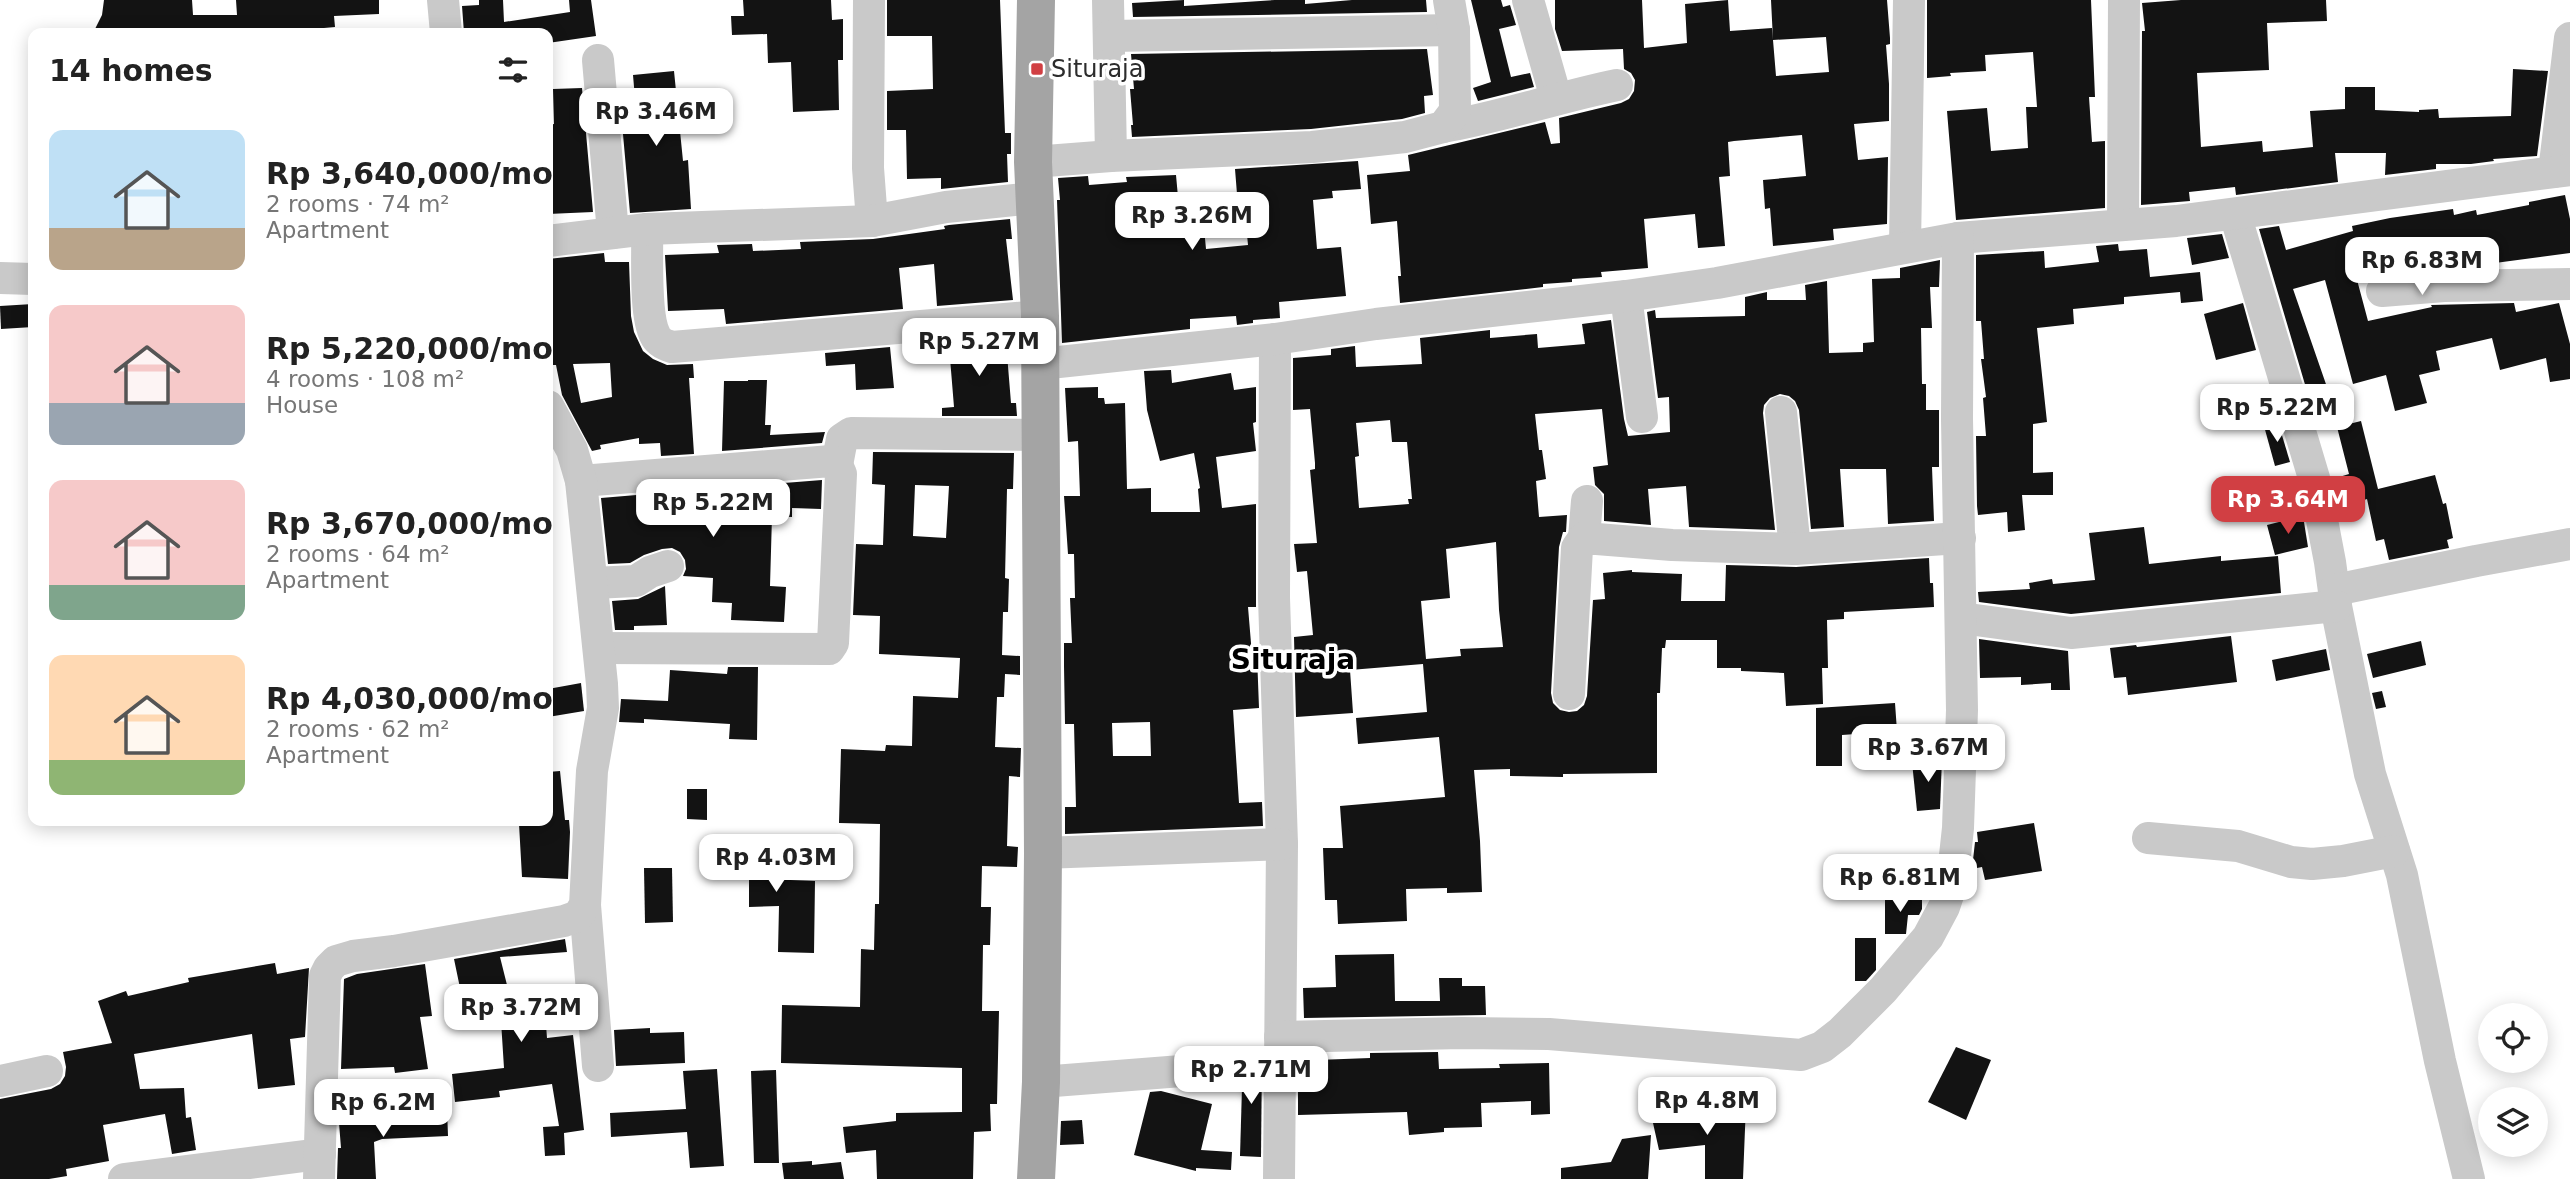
<!DOCTYPE html>
<html lang="en">
<head>
<meta charset="utf-8">
<style>
	body { margin:0; font-family:"DejaVu Sans",sans-serif; background:#f2f2f2; color:#222; height:100vh; display:flex; flex-direction:column; font-size:26px; white-space:nowrap }
	* { box-sizing:border-box; margin:0 }
	p { font-size:23px; color:#767676 }
	.icon { flex:none; width:38px; height:38px; fill:none; stroke:currentColor; stroke-width:2; stroke-linecap:round; stroke-linejoin:round }
	.map { position:relative; flex:1; overflow:hidden }
	.panel { position:absolute; left:28px; top:28px; width:525px; height:798px; display:flex; flex-direction:column; background:#fff; border-radius:14px; box-shadow:0 4px 18px #0003 }
	.panel>* { flex:none }
	.buttons { position:absolute; left:2478px; top:1003px; display:grid; gap:14px }
	.buttons a { display:grid; place-items:center; width:70px; height:70px; border-radius:50%; background:#fff; box-shadow:0 4px 18px #0003; font-size:35px }
	.price { position:absolute; translate:-50% -60px; padding:0 16px; border-radius:14px; background:#fff; color:#222; font-size:23px; line-height:46px; filter:drop-shadow(0 2px 4px #0008) }
	.price::after { content:''; position:absolute; left:50%; top:42px; width:21px; height:16px; margin-left:-10px; background:inherit; clip-path:polygon(0 0,100% 0,50% 100%) }
	.price.on { background:#d13f43; color:#fff }
	ul { padding:0; list-style:none }
	li { display:flex; align-items:center; gap:21px; height:175px; padding:0 21px }
	li span { display:grid; place-items:center; flex:none; width:196px; height:140px; border-radius:14px; color:#555 }
	li>.icon { margin-inline-start:auto }
	span .icon { width:84px; height:84px; fill:#fffc; stroke-width:1 }
	li b { font-size:30px }
	h2 { display:flex; justify-content:space-between; align-items:center; height:84px; padding:0 21px; font-size:30px }
	.map>svg:first-child { display:block }
</style>
</head>
<body>
<div class="map">
<svg width="2570" height="1179" viewBox="0 0 2570 1179">
	<rect width="100%" height="100%" fill="#fff"/>
	<g fill="#131313" fill-rule="evenodd">
		<polygon points="104,0 192,0 193,15 237,15 236,0 379,0 379,14 334,16 335,27 280,32 93,33 102,15"/>
		<polygon points="479,0 503,0 504,22 570,12 569,0 591,0 596,36 548,43 548,33 464,33 462,6 479,5"/>
		<polygon points="743,0 831,0 832,20 843,19 843,60 838,60 839,110 793,112 791,62 768,63 767,34 732,35 731,16 744,16"/>
		<polygon points="887,0 1000,0 1005,133 1011,133 1011,154 1007,154 1008,182 941,189 941,178 907,179 906,130 887,130 887,91 933,89 932,36 887,36"/>
		<polygon points="1184,0 1184,6 1275,0 1305,0 1305,4 1352,0 1426,0 1427,12 1133,17 1132,3"/>
		<polygon points="1471,0 1501,0 1503,7 1510,5 1516,25 1499,29 1511,77 1530,73 1534,87 1478,101 1473,88 1491,82"/>
		<polygon points="1555,0 1642,0 1644,48 1687,43 1685,4 1728,0 1730,31 1772,28 1776,76 1829,72 1826,37 1773,40 1771,0 1887,0 1890,38 1890,44 1886,45 1889,84 1889,121 1854,124 1858,160 1888,157 1887,224 1833,229 1834,240 1773,246 1770,208 1765,209 1763,180 1806,176 1802,135 1734,141 1728,142 1730,176 1719,177 1725,246 1698,248 1695,214 1644,219 1648,268 1601,272 1602,277 1572,279 1572,282 1543,284 1543,287 1400,303 1398,276 1401,276 1397,221 1371,224 1367,175 1410,171 1408,155 1545,122 1551,144 1560,143 1559,118 1621,103 1629,99 1634,91 1635,80 1631,73 1624,69 1623,49 1562,51 1555,29"/>
		<polygon points="1927,0 2091,0 2095,97 2089,97 2092,142 2105,141 2105,208 1956,220 1947,111 1987,108 1991,151 2028,148 2026,107 2037,107 2033,52 1985,55 1986,71 1950,73 1951,76 1927,78"/>
		<polygon points="2181,0 2326,0 2327,21 2267,23 2269,70 2197,73 2201,147 2262,141 2263,152 2313,147 2310,111 2345,109 2345,87 2375,87 2375,110 2419,112 2419,110 2438,109 2439,118 2511,116 2513,69 2548,71 2537,156 2493,159 2494,161 2471,164 2436,164 2436,169 2385,175 2386,153 2335,153 2338,182 2236,195 2235,187 2189,192 2190,201 2141,205 2142,31 2145,31 2142,3"/>
		<polygon points="1427,49 1433,95 1424,96 1425,113 1402,119 1311,129 1132,137 1131,125 1133,125 1130,89 1134,89 1131,54"/>
		<polygon points="674,71 683,161 688,160 691,209 630,213 622,123 637,122 633,75"/>
		<polygon points="582,88 593,212 548,214 548,125 554,124 553,89"/>
		<polygon points="1358,161 1361,189 1332,191 1333,198 1313,200 1317,249 1341,247 1346,296 1279,302 1280,318 1253,320 1253,323 1237,325 1236,316 1190,319 1190,329 1062,343 1057,200 1060,200 1058,178 1088,176 1089,185 1127,182 1126,177 1176,175 1178,197 1201,196 1206,249 1248,245 1243,193 1237,194 1235,169"/>
		<polygon points="2565,195 2570,219 2570,253 2495,263 2490,238 2458,243 2462,267 2414,270 2413,262 2356,276 2368,321 2432,307 2431,305 2514,303 2516,312 2559,303 2570,344 2570,379 2550,382 2546,358 2500,370 2492,338 2436,351 2440,370 2419,375 2427,403 2395,411 2386,375 2353,384 2325,280 2293,289 2328,390 2336,420 2317,425 2259,229 2279,226 2286,250 2353,231 2352,226 2390,218 2453,209 2454,215 2476,210 2477,215 2529,205 2529,202"/>
		<polygon points="1010,219 1012,239 1006,239 1013,300 937,306 934,264 899,268 903,309 726,324 724,309 668,311 665,255 719,253 717,245 752,244 753,251 801,249 800,242 873,239 945,229 944,226 949,225"/>
		<polygon points="2222,234 2229,258 2192,265 2187,238"/>
		<polygon points="2118,244 2119,251 2147,249 2150,277 2200,272 2203,301 2181,303 2180,292 2124,297 2124,304 2073,309 2074,324 2037,328 2047,422 2033,424 2033,473 2053,472 2053,495 2022,495 2025,530 2008,532 2007,512 1978,515 1977,506 1976,436 1986,436 1983,398 1986,397 1981,359 1984,359 1981,321 1976,321 1976,255 2044,251 2045,268 2099,262 2096,246"/>
		<path d="M604 253 605 262H629L631 316 634 332 643 351 653 359 667 365 693 364 694 378H689L694 454 661 456 660 443 639 444V438L600 445 601 449 592 451 562 395 556 365H548V259ZM610 363 612 397 581 403 573 364Z"/>
		<path d="M1940 260 1939 287H1930L1932 328H1921L1922 384H1926V410H1939V467H1932L1934 521 1888 524 1886 469H1840L1844 527 1811 529 1799 410 1795 401 1789 396 1780 394 1770 398 1764 405 1763 413 1775 530 1689 527 1686 486 1648 489 1651 525 1604 521V494L1595 485 1593 467 1608 465 1602 409 1535 414 1539 450H1542L1546 479 1536 481 1539 517 1567 515 1566 532H1563L1559 547 1551 693 1553 703 1560 710 1569 712 1577 711 1584 705 1587 696 1593 600 1605 599 1603 573 1632 570V572L1682 574 1681 601H1725L1726 565 1796 567 1929 558 1930 583H1933L1934 607 1844 612V619L1827 620 1828 668H1822L1823 704 1786 706 1784 673 1741 671V668H1717V640H1666L1665 648H1662L1660 693H1657V773L1563 774V777L1510 776V769L1474 770 1480 841 1482 892 1447 893V888L1406 889 1407 921 1338 924 1337 900H1325L1323 848H1343L1340 806 1445 797 1439 737 1358 744 1356 718 1427 712 1423 664 1350 670 1353 713 1296 717 1294 637 1313 635 1307 571 1297 572 1294 544 1317 543 1310 470 1315 469V463L1310 409 1293 410V358L1331 355V349L1355 346 1356 367 1422 364 1420 338 1490 330V338L1537 334 1538 348 1585 344 1582 324 1611 320 1624 419 1628 436 1670 432 1669 397 1658 398 1647 312 1655 310 1656 318 1745 316V297L1767 292V300H1806L1805 285 1827 281 1829 353 1863 352V343L1874 342 1872 279 1900 278V268ZM1390 420 1392 442H1407L1412 499H1408L1409 504 1359 508 1355 457 1359 456 1356 423ZM1496 542 1499 610 1503 647 1460 649 1461 656 1426 659 1421 601 1450 598 1446 549Z"/>
		<polygon points="2243,303 2256,350 2216,360 2204,314"/>
		<polygon points="33,304 33,327 1,329 0,306"/>
		<polygon points="1010,337 1012,354 1007,354 1011,403 1016,403 1017,416 942,416 942,408 954,407 950,358 939,359 938,343"/>
		<polygon points="890,347 894,388 856,390 855,364 826,366 825,353"/>
		<path d="M1171 370 1172 383 1231 373 1234 390 1256 387V422L1253 423 1256 451 1216 457 1222 508 1256 504V607H1248L1252 655H1257L1259 708 1233 710 1239 803 1262 802 1263 826 1065 834V807H1076L1074 724H1065L1064 666V643H1072L1070 598H1075L1074 554H1068L1064 496H1080L1078 441 1068 442 1065 388 1098 387V398H1104L1105 404 1125 403 1127 489 1151 488V512H1200L1198 489 1200 488 1194 453 1160 461 1147 410 1144 371ZM1150 722 1151 756H1113L1112 723Z"/>
		<polygon points="748,380 767,380 765,425 771,425 770,435 825,432 822,443 722,451 724,381 748,381"/>
		<polygon points="2361,421 2378,489 2435,475 2443,504 2446,503 2453,538 2447,540 2449,548 2389,560 2384,539 2376,541 2367,499 2338,508 2333,479 2349,474 2337,427"/>
		<polygon points="2278,422 2290,462 2275,466 2264,426"/>
		<path d="M873 452 1014 453 1013 489H1007L1005 578 1009 579 1008 612H1003L1002 655 1020 656V675L1005 674 1004 697H997L995 747 1021 748 1020 777 1009 776 1007 846 1018 847 1017 867 982 866 981 907H991L990 945H983L982 1011H999L997 1104H990L991 1131 974 1132 973 1179H877L876 1150 846 1153 843 1127 896 1121V1113L962 1112V1068L781 1063 782 1005 860 1007 861 949 874 950 875 904H879L880 824 839 823 841 749 885 751 886 745 912 746 913 696 958 698 960 658 879 654 880 616 853 615 856 544 883 545 885 485 872 484ZM915 485 949 486 946 538 913 536Z"/>
		<polygon points="822,480 821,509 792,508 792,517 772,516 770,586 786,587 784,622 731,620 732,603 712,602 713,578 683,576 686,569 685,560 680,552 672,548 662,549 644,555 630,563 608,564 601,498 696,490 698,520 719,520 720,488"/>
		<polygon points="2303,516 2308,547 2275,555 2267,525"/>
		<polygon points="2144,527 2149,564 2221,556 2221,561 2278,556 2281,593 2071,614 1979,602 1978,592 2030,589 2029,583 2052,579 2053,584 2095,580 2089,533"/>
		<polygon points="665,586 667,625 634,626 634,630 615,630 612,601 638,599"/>
		<polygon points="2231,636 2237,682 2128,695 2126,677 2114,678 2110,648 2136,645 2137,647"/>
		<polygon points="1979,639 2068,651 2070,690 2051,690 2051,683 2021,685 2021,677 1980,678"/>
		<polygon points="2421,641 2426,665 2373,678 2367,654"/>
		<polygon points="2326,649 2330,670 2276,681 2272,660"/>
		<polygon points="728,667 758,667 757,740 729,739 730,724 644,719 644,723 619,722 621,699 668,701 670,670 727,674"/>
		<polygon points="581,683 584,711 548,717 548,689"/>
		<polygon points="2382,691 2386,707 2376,709 2372,693"/>
		<polygon points="1895,703 1897,731 1842,735 1842,766 1816,766 1816,708"/>
		<polygon points="1942,759 1940,809 1917,811 1912,762"/>
		<polygon points="560,771 565,820 569,820 570,832 568,879 522,877 519,824 548,822 548,772"/>
		<polygon points="687,789 707,789 707,820 687,819"/>
		<polygon points="2034,823 2042,871 1985,880 1982,867 1972,869 1975,842 1978,842 1977,832"/>
		<polygon points="729,835 763,836 763,858 766,858 766,879 815,881 814,953 778,952 779,906 749,907 749,878 728,878"/>
		<polygon points="644,868 672,868 673,922 645,923"/>
		<polygon points="1885,898 1922,898 1922,909 1919,915 1908,915 1906,934 1885,934"/>
		<polygon points="1855,938 1876,938 1876,970 1866,981 1855,981"/>
		<polygon points="565,939 567,952 500,957 511,1001 544,998 547,1038 573,1035 584,1130 564,1133 565,1155 545,1156 543,1127 559,1126 552,1084 499,1091 500,1097 455,1102 452,1074 504,1068 500,1005 465,1012 454,959"/>
		<polygon points="1394,954 1395,1001 1440,1001 1439,978 1462,978 1462,986 1485,986 1486,1015 1304,1018 1303,988 1336,987 1335,955"/>
		<polygon points="275,963 277,974 309,968 305,1037 290,1039 295,1085 258,1089 252,1034 134,1054 140,1089 184,1088 186,1118 191,1117 196,1150 172,1154 165,1114 103,1125 109,1161 66,1169 67,1176 49,1179 0,1179 0,1099 51,1089 60,1084 65,1076 66,1067 63,1052 112,1043 98,1001 126,991 128,996 189,982 188,978"/>
		<polygon points="425,964 432,1016 420,1017 428,1069 395,1073 394,1067 341,1069 344,979 357,974"/>
		<polygon points="650,1028 650,1033 684,1032 685,1063 616,1066 614,1030"/>
		<polygon points="1956,1047 1991,1060 1966,1120 1928,1102"/>
		<polygon points="1438,1052 1439,1069 1500,1068 1499,1064 1549,1063 1550,1114 1531,1115 1531,1101 1481,1103 1482,1127 1444,1128 1444,1132 1409,1135 1407,1112 1298,1115 1298,1086 1319,1086 1317,1060 1370,1058 1370,1053"/>
		<polygon points="1243,1053 1262,1053 1261,1157 1240,1156"/>
		<polygon points="717,1069 724,1166 690,1168 687,1132 611,1137 610,1113 686,1109 683,1071"/>
		<polygon points="776,1070 779,1163 754,1163 751,1071"/>
		<polygon points="1161,1091 1212,1104 1201,1150 1232,1152 1231,1170 1196,1168 1196,1171 1134,1155 1150,1092"/>
		<polygon points="1746,1104 1743,1179 1705,1179 1705,1145 1659,1150 1651,1114"/>
		<polygon points="447,1109 448,1136 382,1139 374,1142 376,1179 337,1179 338,1148 341,1148 339,1123 404,1117 404,1111"/>
		<polygon points="1082,1120 1084,1144 1060,1145 1061,1121"/>
		<polygon points="1651,1135 1648,1179 1561,1179 1561,1168 1611,1162 1622,1139"/>
		<polygon points="812,1161 812,1165 841,1162 844,1179 784,1179 782,1163"/>
	</g>
	<g fill="none" stroke-linecap="round" stroke-linejoin="round">
		<g stroke="#c9c9c9" stroke-width="32">
			<polyline points="443,0 446,33"/>
			<polyline points="869,0 868,168 872,221"/>
			<polyline points="1108,0 1111,156"/>
			<polyline points="1528,0 1556,98"/>
			<polyline points="1110,36 1454,30"/>
			<polyline points="598,60 613,233"/>
			<path d="M1443 127C1502 117 1558 97 1617 85"/>
			<polyline points="1033,162 1111,156 1312,147 1405,137 1443,127 1455,111 1454,30 1449,0"/>
			<polyline points="2554,172 2570,38"/>
			<polyline points="2235,214 2314,478 2330,562 2336,606 2370,774 2402,875 2440,1061 2469,1179"/>
			<polyline points="2123,225 2124,0"/>
			<path d="M647 229C648 254 644 314 655 335 658 342 665 345 672 347L1040 316"/>
			<polyline points="548,241 647,229 872,221 946,207 1034,198"/>
			<polyline points="1905,246 1909,0"/>
			<polyline points="0,278 33,279"/>
			<polyline points="2382,291 2444,286 2570,284"/>
			<polyline points="1626,296 1642,417"/>
			<polyline points="1275,339 1274,598 1282,844 1279,1179"/>
			<polyline points="1040,364 1275,339 1376,324 1626,296 1717,283 1958,238 2176,221 2570,170"/>
			<polyline points="1781,412 1795,549"/>
			<polyline points="837,465 842,439 851,433 1041,435"/>
			<polyline points="581,481 831,461 837,465 841,474 833,643 829,649 599,648"/>
			<polyline points="1584,538 1587,501"/>
			<polyline points="593,583 636,581 650,572 668,566"/>
			<polyline points="2335,590 2476,561 2570,544"/>
			<polyline points="1961,618 2071,633 2336,606"/>
			<polyline points="1569,694 1577,548 1584,538 1672,545 1795,549 1960,538"/>
			<polyline points="2148,838 2238,846 2291,862 2312,864 2343,861 2394,851"/>
			<polyline points="1043,853 1282,844"/>
			<polyline points="585,905 598,1066"/>
			<polyline points="1280,1037 1462,1033 1549,1034 1801,1055 1822,1047 1840,1033 1883,990 1928,937 1944,907 1952,883 1958,828 1962,710 1957,419 1958,238"/>
			<polyline points="0,1081 47,1071"/>
			<polyline points="1041,1082 1207,1069"/>
			<polyline points="124,1179 320,1154"/>
			<polyline points="319,1179 325,976 329,968 336,961 353,956 394,951 564,921 578,916 585,905 592,771 603,708 602,684 581,481 572,450 548,406"/>
		</g>
		<polyline stroke="#a4a4a4" stroke-width="38" points="1036,0 1033,162 1040,316 1043,853 1041,1082 1036,1179"/>
	</g>
	<rect fill="#d13f43" stroke="#fff" stroke-width="2.5" x="1030" y="62" width="14" height="14" rx="3.5"/>
	<g text-anchor="middle" dominant-baseline="central" stroke-width="7" stroke-linejoin="round" paint-order="stroke">
		<g font-size="24" fill="#2c2c2c" stroke="#fff" text-anchor="start">
			<text x="1051" y="69">Situraja</text>
		</g>
		<g font-size="28" font-weight="bold" fill="#000" stroke="#fff">
			<text x="1293" y="659">Situraja</text>
		</g>
	</g>
</svg>
<div class="buttons">
<a><svg class="icon" aria-label="locate" viewBox="0 0 24 24"><circle cx="12" cy="12" r="6"/><path d="M12 2v4M12 18v4M2 12h4M18 12h4"/></svg></a>
<a><svg class="icon" aria-label="layers" viewBox="0 0 24 24"><path d="M12 4l9 5-9 5-9-5zM3 14l9 5 9-5"/></svg></a>
</div>
<b class="price" style="left:656px;top:148px">Rp 3.46M</b>
<b class="price" style="left:1192px;top:252px">Rp 3.26M</b>
<b class="price" style="left:2422px;top:297px">Rp 6.83M</b>
<b class="price" style="left:979px;top:378px">Rp 5.27M</b>
<b class="price" style="left:2277px;top:444px">Rp 5.22M</b>
<b class="price on" style="left:2288px;top:536px">Rp 3.64M</b>
<b class="price" style="left:713px;top:539px">Rp 5.22M</b>
<b class="price" style="left:1928px;top:784px">Rp 3.67M</b>
<b class="price" style="left:776px;top:894px">Rp 4.03M</b>
<b class="price" style="left:1900px;top:914px">Rp 6.81M</b>
<b class="price" style="left:521px;top:1044px">Rp 3.72M</b>
<b class="price" style="left:1251px;top:1106px">Rp 2.71M</b>
<b class="price" style="left:1707px;top:1137px">Rp 4.8M</b>
<b class="price" style="left:383px;top:1139px">Rp 6.2M</b>
<section class="panel">
<h2>14 homes<svg class="icon" aria-label="filters" viewBox="0 0 24 24"><path d="M4 7h16M4 17h16"/><circle cx="9" cy="7" r="2"/><circle cx="15" cy="17" r="2"/></svg></h2>
<ul>
<li><span style="background:linear-gradient(#bfe0f5 70%,#b9a48a 0)"><svg class="icon" aria-label="home" viewBox="0 0 24 24"><path d="M3 11l9-7 9 7M6 9v11h12V9"/></svg></span><div><b>Rp 3,640,000/mo</b><p>2 rooms · 74 m²</p><p>Apartment</p></div></li>
<li><span style="background:linear-gradient(#f6c9c9 70%,#9aa5b1 0)"><svg class="icon" aria-label="home" viewBox="0 0 24 24"><path d="M3 11l9-7 9 7M6 9v11h12V9"/></svg></span><div><b>Rp 5,220,000/mo</b><p>4 rooms · 108 m²</p><p>House</p></div></li>
<li><span style="background:linear-gradient(#f6c9c9 75%,#7fa58c 0)"><svg class="icon" aria-label="home" viewBox="0 0 24 24"><path d="M3 11l9-7 9 7M6 9v11h12V9"/></svg></span><div><b>Rp 3,670,000/mo</b><p>2 rooms · 64 m²</p><p>Apartment</p></div></li>
<li><span style="background:linear-gradient(#ffd9b3 75%,#8fb573 0)"><svg class="icon" aria-label="home" viewBox="0 0 24 24"><path d="M3 11l9-7 9 7M6 9v11h12V9"/></svg></span><div><b>Rp 4,030,000/mo</b><p>2 rooms · 62 m²</p><p>Apartment</p></div></li>
</ul>
</section>
</div>
</body>
</html>
